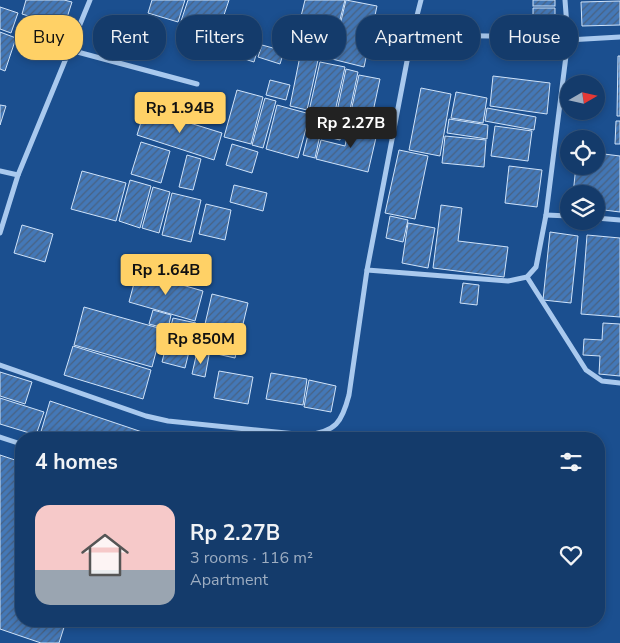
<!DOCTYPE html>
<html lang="en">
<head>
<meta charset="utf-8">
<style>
	body { margin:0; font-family:"Nunito Sans",sans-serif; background:#214673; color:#f1f3f6; height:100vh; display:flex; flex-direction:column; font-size:19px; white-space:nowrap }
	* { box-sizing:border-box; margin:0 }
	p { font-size:16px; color:#9dadc1 }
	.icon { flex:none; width:28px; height:28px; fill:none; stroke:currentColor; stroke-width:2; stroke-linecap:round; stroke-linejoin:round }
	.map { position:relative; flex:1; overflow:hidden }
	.details { position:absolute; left:15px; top:432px; width:590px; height:195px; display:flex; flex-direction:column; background:#143b6b; border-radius:20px; box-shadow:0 2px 8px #0003,0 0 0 1px #33557e }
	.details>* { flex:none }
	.top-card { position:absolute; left:15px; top:15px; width:590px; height:45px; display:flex; gap:10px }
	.needle { width:32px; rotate:81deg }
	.controls { position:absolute; left:560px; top:75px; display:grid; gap:10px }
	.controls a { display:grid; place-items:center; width:45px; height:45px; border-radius:50%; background:#143b6b; box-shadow:0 2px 8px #0003,0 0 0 1px #33557e; font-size:25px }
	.price { position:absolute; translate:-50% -42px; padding:0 11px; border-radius:5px; background:#ffd166; color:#111; font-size:16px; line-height:32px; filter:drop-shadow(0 1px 2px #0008) }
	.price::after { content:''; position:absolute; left:50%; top:30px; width:15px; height:11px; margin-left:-8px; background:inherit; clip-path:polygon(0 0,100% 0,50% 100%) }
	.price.active { background:#222; color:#fff }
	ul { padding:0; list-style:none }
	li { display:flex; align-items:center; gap:15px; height:125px; padding:0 20px }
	li span { display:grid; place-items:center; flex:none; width:140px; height:100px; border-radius:15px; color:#555 }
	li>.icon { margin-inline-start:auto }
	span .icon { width:60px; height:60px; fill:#fffc; stroke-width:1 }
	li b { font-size:21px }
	h2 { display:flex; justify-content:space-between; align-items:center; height:60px; padding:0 20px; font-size:21px }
	.chip { padding:0 18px; border-radius:20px; background:#143b6b; box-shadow:0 2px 8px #0003,0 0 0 1px #33557e; font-size:18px; line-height:45px }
	.chip.active { background:#ffd166; color:#111 }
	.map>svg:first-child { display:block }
</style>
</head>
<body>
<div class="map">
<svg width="620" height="643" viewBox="0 0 620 643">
	<defs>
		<pattern id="building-hatch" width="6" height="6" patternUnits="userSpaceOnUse" patternTransform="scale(1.25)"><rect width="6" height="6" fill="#4478b7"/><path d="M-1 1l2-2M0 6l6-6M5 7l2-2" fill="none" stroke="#486282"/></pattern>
	</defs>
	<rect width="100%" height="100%" fill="#1b4f8f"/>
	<g fill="url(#building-hatch)" stroke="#cfe3fa">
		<polygon points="26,0 64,0 72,2 64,27 22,14"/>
		<polygon points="152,0 185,0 178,22 148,13"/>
		<polygon points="188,0 229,0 218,33 181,21"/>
		<polygon points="305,0 345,0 330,59 293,49"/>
		<polygon points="346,0 377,6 364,67 332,59"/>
		<rect x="533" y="0" width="22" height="6"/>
		<polygon points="620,1 620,25 582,26 581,2"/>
		<polygon points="0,7 18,13 11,33 0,29"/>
		<polygon points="533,8 555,8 555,22 533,21"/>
		<polygon points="0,32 16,38 5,71 0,69"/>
		<polygon points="214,34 258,48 254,62 209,48"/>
		<polygon points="262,45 284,51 280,64 258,57"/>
		<polygon points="300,56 318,60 307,110 290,106"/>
		<polygon points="618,56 620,56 620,116 617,116"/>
		<polygon points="320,62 345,67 334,116 309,111"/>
		<polygon points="346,69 358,72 348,119 336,116"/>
		<polygon points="359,75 380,79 371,121 350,116"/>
		<polygon points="493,76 550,83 547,114 490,106"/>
		<polygon points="270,80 290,85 286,100 266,95"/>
		<polygon points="421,88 451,94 440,156 409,150"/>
		<polygon points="237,90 263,97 251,144 224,137"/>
		<polygon points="456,92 487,98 483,123 451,118"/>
		<polygon points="265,98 276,101 263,148 252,145"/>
		<polygon points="0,105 6,106 0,125"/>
		<polygon points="277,105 310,114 298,158 266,149"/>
		<polygon points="487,108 536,117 534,130 485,121"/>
		<polygon points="145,109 222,133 214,160 137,135"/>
		<polygon points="313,115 344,123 340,140 320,135 315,158 303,155"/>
		<polygon points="449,119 488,125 487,139 447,133"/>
		<polygon points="616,121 620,121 620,144 615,144"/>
		<polygon points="350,122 378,129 368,172 316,159 321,140 345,146"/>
		<polygon points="495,126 532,131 528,161 491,156"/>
		<polygon points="445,136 486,140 484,167 442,163"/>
		<polygon points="141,142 170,151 161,183 131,174"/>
		<polygon points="232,144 258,152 252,173 226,165"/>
		<polygon points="399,150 428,156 415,219 385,213"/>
		<polygon points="596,153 620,156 620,212 596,209 596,194 573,194 576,166 596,166"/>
		<polygon points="187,155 201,159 193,190 179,187"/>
		<polygon points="509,166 542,170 537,207 505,203"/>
		<polygon points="82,171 126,183 116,221 71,209"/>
		<polygon points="130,180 151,186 140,228 119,221"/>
		<polygon points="234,185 267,193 263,211 230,202"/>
		<polygon points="153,187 170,192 159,233 142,228"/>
		<polygon points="172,193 201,200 191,242 162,235"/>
		<polygon points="206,204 231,210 225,240 199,234"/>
		<polygon points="441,205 462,208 458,241 508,247 504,277 433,268"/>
		<polygon points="390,216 408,220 403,242 386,238"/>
		<polygon points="408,223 435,228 428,268 402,263"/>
		<polygon points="22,225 53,234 45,262 14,253"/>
		<polygon points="550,232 578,236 571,303 543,300"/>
		<polygon points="587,235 620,238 620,317 581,314"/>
		<polygon points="137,272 203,291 195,321 129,302"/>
		<polygon points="463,283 479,285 477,305 460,303"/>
		<polygon points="212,294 248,303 235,358 199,350"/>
		<polygon points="84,307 162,329 152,367 74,345"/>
		<polygon points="153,310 171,315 168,329 149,324"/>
		<polygon points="173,318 196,323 185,368 162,362"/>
		<polygon points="603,323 620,324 620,376 599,374 600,356 583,355 584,339 602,340"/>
		<polygon points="73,346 151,370 143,399 64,375"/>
		<polygon points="197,352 209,355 205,377 192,374"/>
		<polygon points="219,371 253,377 248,404 214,398"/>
		<polygon points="0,372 32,382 25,404 0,396"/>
		<polygon points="271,373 307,379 303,405 266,399"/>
		<polygon points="309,380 336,386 331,412 304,407"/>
		<polygon points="0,398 44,412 36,435 0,424"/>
		<polygon points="50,401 163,439 51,439 40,435"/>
		<polygon points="0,455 21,462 21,621 66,621 59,643 41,643 0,629"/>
	</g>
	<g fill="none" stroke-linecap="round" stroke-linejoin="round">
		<g stroke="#a9c9ee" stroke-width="5">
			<polyline points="412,35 489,36 568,40 620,37"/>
			<polyline points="70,50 197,84"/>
			<polyline points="0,171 18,175"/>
			<polyline points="546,215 569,216"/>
			<polyline points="596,218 620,220"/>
			<polyline points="0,233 18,175 90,0"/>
			<polyline points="367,270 508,281 527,277 536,267 546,215 568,40 565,0"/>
			<polyline points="527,277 586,370 602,381 620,383"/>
			<path d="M0 365 146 416 168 421 306 435C336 432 342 422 349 395L367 270 412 35 421 0"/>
			<polyline points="0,437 21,444"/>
		</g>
	</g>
</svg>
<div class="controls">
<a><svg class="needle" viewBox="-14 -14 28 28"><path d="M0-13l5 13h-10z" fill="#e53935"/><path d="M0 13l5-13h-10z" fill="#9dadc1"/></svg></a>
<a><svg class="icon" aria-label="locate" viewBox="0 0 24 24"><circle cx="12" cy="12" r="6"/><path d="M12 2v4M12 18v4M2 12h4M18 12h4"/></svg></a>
<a><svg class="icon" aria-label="layers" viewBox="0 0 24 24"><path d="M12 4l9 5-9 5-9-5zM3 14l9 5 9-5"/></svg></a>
</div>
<b class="price" style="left:180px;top:134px">Rp 1.94B</b>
<b class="price active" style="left:351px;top:149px">Rp 2.27B</b>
<b class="price" style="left:166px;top:296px">Rp 1.64B</b>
<b class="price" style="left:201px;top:365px">Rp 850M</b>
<div class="top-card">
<a class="chip active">Buy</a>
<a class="chip">Rent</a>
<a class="chip">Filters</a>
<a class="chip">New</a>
<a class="chip">Apartment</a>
<a class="chip">House</a>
</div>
<section class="details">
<h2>4 homes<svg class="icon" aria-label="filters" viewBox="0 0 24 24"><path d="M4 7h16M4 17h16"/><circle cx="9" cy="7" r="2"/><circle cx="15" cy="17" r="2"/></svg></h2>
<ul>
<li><span style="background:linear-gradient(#f6c9c9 65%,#9aa5b1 0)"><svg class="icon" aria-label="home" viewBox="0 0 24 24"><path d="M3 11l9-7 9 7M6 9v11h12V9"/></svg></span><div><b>Rp 2.27B</b><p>3 rooms · 116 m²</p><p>Apartment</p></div><svg class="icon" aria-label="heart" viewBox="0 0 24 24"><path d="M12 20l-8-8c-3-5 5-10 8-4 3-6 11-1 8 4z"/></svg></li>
</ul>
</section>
</div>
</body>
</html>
